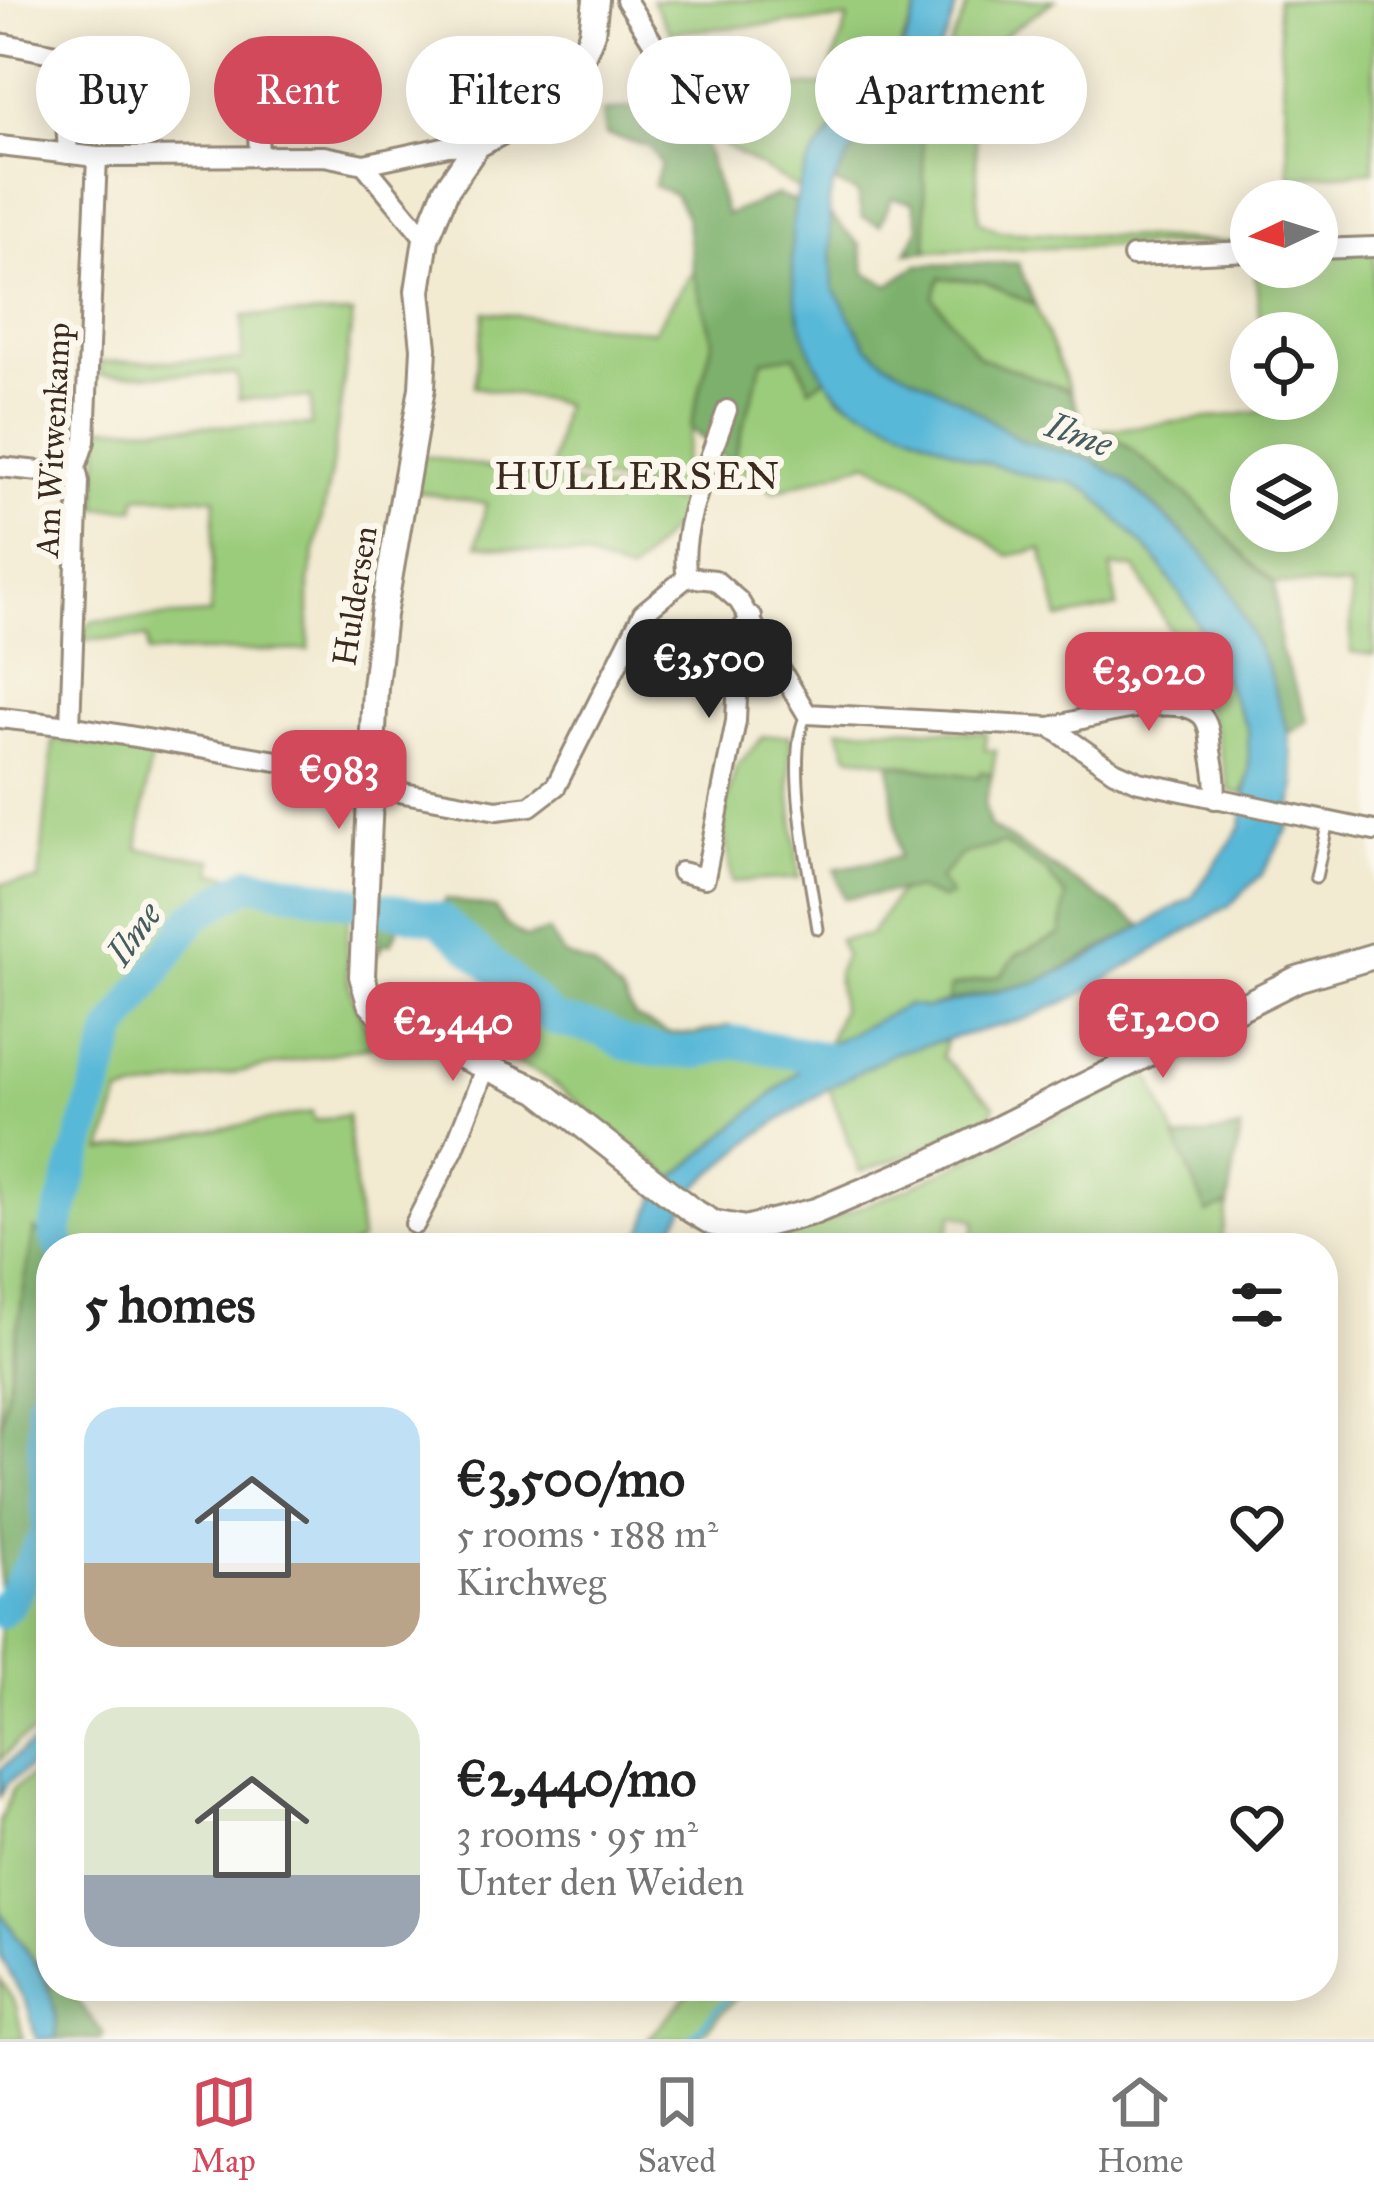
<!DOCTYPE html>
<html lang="en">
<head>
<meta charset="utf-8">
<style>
	body { margin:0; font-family:"IM FELL Great Primer",serif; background:#f2f2f2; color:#222; height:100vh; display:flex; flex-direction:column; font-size:45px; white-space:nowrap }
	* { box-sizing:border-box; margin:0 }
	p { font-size:39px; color:#767676 }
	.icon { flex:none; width:66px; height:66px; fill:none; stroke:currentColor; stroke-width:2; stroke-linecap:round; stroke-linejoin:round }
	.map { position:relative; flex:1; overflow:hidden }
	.side { position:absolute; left:36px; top:1233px; width:1302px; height:768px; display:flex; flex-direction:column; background:#fff; border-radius:48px; box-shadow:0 6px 30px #0003 }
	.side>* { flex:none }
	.hud { position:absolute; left:36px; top:36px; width:1302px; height:108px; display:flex; gap:24px }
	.needle { width:78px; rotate:266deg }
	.fabs { position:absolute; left:1230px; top:180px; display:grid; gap:24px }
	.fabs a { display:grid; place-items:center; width:108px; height:108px; border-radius:50%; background:#fff; box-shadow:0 6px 30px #0003; font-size:60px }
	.price { position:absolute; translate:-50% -102px; padding:0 27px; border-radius:24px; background:#d1495b; color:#fff; font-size:39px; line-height:78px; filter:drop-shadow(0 3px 6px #0008) }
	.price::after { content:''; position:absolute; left:50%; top:72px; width:36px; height:27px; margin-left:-18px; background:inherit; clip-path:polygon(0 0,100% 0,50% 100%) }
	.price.active { background:#222; color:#fff }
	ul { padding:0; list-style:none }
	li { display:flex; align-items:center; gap:36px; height:300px; padding:0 48px }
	li span { display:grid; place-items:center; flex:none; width:336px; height:240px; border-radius:36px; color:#555 }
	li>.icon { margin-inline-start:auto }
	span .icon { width:144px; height:144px; fill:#fffc; stroke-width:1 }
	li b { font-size:51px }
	h2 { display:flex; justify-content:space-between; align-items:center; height:144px; padding:0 48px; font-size:51px }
	.tag { padding:0 42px; border-radius:54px; background:#fff; box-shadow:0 6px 30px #0003; font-size:42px; line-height:108px }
	.tag.active { background:#d1495b; color:#fff }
	.menu { display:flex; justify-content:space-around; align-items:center; height:168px; border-top:3px solid #e0e0e0; background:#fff; font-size:33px; color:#767676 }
	.menu a { display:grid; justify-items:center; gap:6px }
	.menu .active { color:#d1495b }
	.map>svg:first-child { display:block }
</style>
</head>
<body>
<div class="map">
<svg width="1374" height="2039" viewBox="0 0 1374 2039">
	<rect width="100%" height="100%" fill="#fbf7ec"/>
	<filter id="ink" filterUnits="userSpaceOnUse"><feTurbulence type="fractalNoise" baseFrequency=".00833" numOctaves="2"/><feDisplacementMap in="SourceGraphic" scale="24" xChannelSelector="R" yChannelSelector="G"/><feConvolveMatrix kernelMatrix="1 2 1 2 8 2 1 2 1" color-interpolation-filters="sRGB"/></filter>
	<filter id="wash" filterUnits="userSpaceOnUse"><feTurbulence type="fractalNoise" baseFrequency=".004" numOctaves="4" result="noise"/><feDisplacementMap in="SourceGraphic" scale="48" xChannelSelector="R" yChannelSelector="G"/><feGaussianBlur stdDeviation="2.7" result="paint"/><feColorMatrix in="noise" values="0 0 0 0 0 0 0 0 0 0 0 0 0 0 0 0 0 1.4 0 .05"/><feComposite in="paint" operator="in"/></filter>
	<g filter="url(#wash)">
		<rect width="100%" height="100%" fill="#f2ead1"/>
		<g fill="#9bcc7c" stroke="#6b7b4d" stroke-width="3" fill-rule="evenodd">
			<polygon points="652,0 921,0 885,81 836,124 805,171 800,190 722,144 726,139 716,123 711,125 695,94 825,85 848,19 670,32"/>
			<path d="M969 0H1055L1006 34 973 86 979 221 1000 231 1251 243 927 251 921 112C931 72 957 39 969 0Z"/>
			<polygon points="1277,0 1374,0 1374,171 1290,178"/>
			<path d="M1374 237V655L1351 652V587L1275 583 1252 564 1195 501 1107 430 1268 411 1267 399H1317V333H1261L1255 267H1317V239ZM1251 465H1317V531H1251Z"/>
			<polygon points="693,271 713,339 682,465 694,471 689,495 551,471 563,403 474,387 485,312 653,331"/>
			<polygon points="940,278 982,281 1035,305 1070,391 979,357 932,297"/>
			<polygon points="353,314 331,472 309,582 309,650 148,653 147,638 82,640 83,630 92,621 210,614 215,498 137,496 135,509 97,508 100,427 311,425 311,398 239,399 237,374 100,375 101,362 242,360 243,316"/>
			<polygon points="795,355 810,388 826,378 839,397 855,405 1034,477 1071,482 1092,492 1112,510 1155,558 1190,609 1248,730 1249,771 1243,794 1230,791 1214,726 1171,632 1135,568 1111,567 1117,607 1059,619 1042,549 1008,556 917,488 868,462 773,492 732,464 763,360"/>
			<polygon points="421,455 685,504 678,529 673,527 630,574 585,557 477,545 486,504 415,491"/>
			<polygon points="899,728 986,733 985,750 996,751 992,774 981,772 979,778 848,755 838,729"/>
			<polygon points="790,735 790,787 799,878 732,882 722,817 736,767 763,737"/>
			<path d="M53 740 151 754 138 849 213 860 212 873 352 893C347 925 342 970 354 1001 360 1018 370 1027 373 1046L120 1095 103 1151 312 1112 314 1121 347 1115 361 1240 349 1248 51 1250 48 1241 34 1230 0 1432V884L39 881Z"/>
			<polygon points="1004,843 1047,872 1066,897 1061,934 1017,955 1001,975 950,987 948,1001 927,1008 908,1005 827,1045 841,1010 837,973 845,955 839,940 870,935 898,893 917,889 942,899 950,895 938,880 961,855"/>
			<polygon points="510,995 551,1025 630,1053 704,1059 743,1053 797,1066 798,1072 674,1178 544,1076 481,1046"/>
			<polygon points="947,1037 942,1057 994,1105 992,1115 907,1155 860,1172 829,1088 895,1053"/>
			<polygon points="1148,1072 1207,1212 1228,1205 1220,1248 970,1248 976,1220 953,1214 944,1248 676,1248 688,1229 744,1243 790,1236 915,1185"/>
			<polygon points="51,1363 51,1724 18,1741 0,1761 0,1594 37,1527 34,1401"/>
			<polygon points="51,1762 51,1973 36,1963 0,1911 0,1823 13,1789"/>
			<polygon points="0,1979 16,2005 23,2039 0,2039"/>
			<polygon points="695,1986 747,1986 697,2039 648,2039"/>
		</g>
		<g fill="#7cb06c" stroke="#5c6d45" stroke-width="3">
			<path d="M685 100 706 148 726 215 777 195 798 203C787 257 794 333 826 378L810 388 795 355 763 360 732 464 690 428 713 339 693 271 686 215 674 194 654 186 661 164 649 146 606 135 603 112Z"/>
			<polygon points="901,106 921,112 927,251 906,253 919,228 913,202 892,198 880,225 862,217 857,193 834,182 853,150"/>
			<polygon points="830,215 860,245 866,273 889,285 918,265 1018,263 1035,305 982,281 940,278 933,297 979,357 1070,391 1086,430 1107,430 1195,501 1252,564 1275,583 1280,650 1309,721 1288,734 1268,669 1226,582 1199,549 1160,511 1126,481 1091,460 1020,440 958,399 888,363 867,346 832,287"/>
			<polygon points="890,764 978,777 981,772 992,774 985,805 990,826 1143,926 1038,982 948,1001 950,987 1001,975 1017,955 1061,934 1066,897 1047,872 1003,843 961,855 939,879 951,896 942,899 917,889 844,898 835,869 899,857"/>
			<polygon points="378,894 435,913 446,899 495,908 505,924 526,938 548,931 564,955 593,966 623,995 635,1017 668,1033 694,1034 728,1026 827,1045 797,1066 743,1053 677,1062 630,1053 551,1025 435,933 413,923 400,924 391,944 385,943 378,953"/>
			<polygon points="1241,1129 1228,1205 1207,1213 1176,1140"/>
			<polygon points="34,1229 48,1241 51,1250 51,1363 34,1401 37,1527 0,1594 0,1432"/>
			<polygon points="39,1962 51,1973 51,1986 66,1987 104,2034 101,2039 56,2039 51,1998"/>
		</g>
		<g fill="#59b8d8" stroke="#4a717b" stroke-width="3">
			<path d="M921 0H958L948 33 921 85 853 150 834 182 829 201 833 287 867 346 888 363 958 399 1020 440 1092 460 1126 481 1199 549 1226 582 1268 669 1288 734 1295 784 1290 824 1263 873 1230 905 1078 996 1025 1019 894 1053 829 1088 759 1134 697 1186 662 1248H636L656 1197 674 1178 798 1072 797 1066 827 1045 908 1005 927 1008 1038 982 1094 955 1192 897 1241 827 1249 771 1248 730 1190 609 1155 558 1091 492 1071 482 1034 477 973 459 855 405C790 371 777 227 807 167 825 131 855 112 882 84 901 64 910 26 921 0Z"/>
			<polygon points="51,1733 51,1752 8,1782 0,1796 0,1770 24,1749"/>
			<path d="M0 1911C25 1951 61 1988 56 2039H36L28 2007 0 1955Z"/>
		</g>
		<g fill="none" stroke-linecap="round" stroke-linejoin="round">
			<polyline stroke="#59b8d8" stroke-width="6" points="690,2039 738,1986"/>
			<g stroke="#59b8d8" stroke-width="33">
				<polyline points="61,1248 55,1232 113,1032 194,916 250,882 439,919 555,1020 601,1030 626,1044 668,1052 699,1052 735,1042 836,1060"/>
				<polyline points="0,1612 10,1602 48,1531 42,1403 51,1384"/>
			</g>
		</g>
	</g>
	<g filter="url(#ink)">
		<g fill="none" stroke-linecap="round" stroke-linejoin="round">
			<defs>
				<g id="service">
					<path d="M807 714C783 752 811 882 818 929"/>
					<polyline points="1316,877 1328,821"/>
				</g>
				<g id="minor">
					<polyline points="626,0 694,107"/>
					<polyline points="0,43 62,55 68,154"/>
					<polyline points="255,52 259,157"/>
					<polyline points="0,146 97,157 324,156 364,164 448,146 477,145"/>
					<polyline points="364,164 426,239"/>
					<polyline points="1317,249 1374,247"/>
					<polyline points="1133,256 1251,251"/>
					<polyline points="0,467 59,473 76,467"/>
					<path d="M687 577C677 531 712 455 727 410"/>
					<polyline points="0,718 70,726 371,777"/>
					<polyline points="70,726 79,482 76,467 85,441 97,157"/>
					<path d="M1051 727C1084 719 1175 691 1201 715 1210 723 1210 739 1211 751 1214 768 1217 782 1215 799"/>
					<polyline points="371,787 497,810 530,806 556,786 643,613 687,577 715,580 739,601 807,714 1051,727 1114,771 1139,782 1374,831"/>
					<polyline points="681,872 705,878 736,721 740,631 752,617"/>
					<polyline points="415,1224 454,1149 486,1066"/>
				</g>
				<polyline id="tertiary" points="596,0 592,33 580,62 558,92 519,122 477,145 446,190 426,239 418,291 424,348 422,388 383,615 375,687 362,976 370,1003 390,1024 538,1090 691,1210 713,1223 745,1229 816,1211 934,1161 1297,979 1374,956"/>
			</defs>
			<use href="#service" stroke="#968a78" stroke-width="15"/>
			<use href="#minor" stroke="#968a78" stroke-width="24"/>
			<use href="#tertiary" stroke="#968a78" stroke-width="30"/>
			<use href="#service" stroke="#fff" stroke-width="9"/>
			<use href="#minor" stroke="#fff" stroke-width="18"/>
			<use href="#tertiary" stroke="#fff" stroke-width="24"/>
		</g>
	</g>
	<g text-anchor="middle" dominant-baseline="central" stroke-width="12" stroke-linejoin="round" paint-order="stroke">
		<g font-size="33" fill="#3b2a1e" stroke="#fbf7ec">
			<text transform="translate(53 440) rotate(-87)">Am Witwenkamp</text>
			<text transform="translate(355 596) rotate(-81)">Huldersen</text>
		</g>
		<g font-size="36" font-style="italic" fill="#465c5f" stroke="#fbf7ec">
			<text transform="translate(1079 435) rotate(20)">Ilme</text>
			<text transform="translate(134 934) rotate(-55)">Ilme</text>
		</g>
		<g font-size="39" letter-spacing="3" fill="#3b2a1e" stroke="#fbf7ec">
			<text x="638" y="476">HULLERSEN</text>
		</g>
	</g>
</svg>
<div class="fabs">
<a><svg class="needle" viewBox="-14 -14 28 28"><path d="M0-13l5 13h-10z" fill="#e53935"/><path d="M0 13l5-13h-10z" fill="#767676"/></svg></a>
<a><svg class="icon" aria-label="locate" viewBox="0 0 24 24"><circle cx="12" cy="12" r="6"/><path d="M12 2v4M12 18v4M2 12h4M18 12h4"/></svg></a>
<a><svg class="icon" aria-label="layers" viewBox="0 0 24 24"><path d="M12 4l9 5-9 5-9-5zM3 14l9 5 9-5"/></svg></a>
</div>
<b class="price active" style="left:709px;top:721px">€3,500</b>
<b class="price" style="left:1149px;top:734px">€3,020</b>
<b class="price" style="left:339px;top:832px">€983</b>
<b class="price" style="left:1163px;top:1081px">€1,200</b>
<b class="price" style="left:453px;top:1084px">€2,440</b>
<div class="hud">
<a class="tag">Buy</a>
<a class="tag active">Rent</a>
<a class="tag">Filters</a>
<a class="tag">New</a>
<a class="tag">Apartment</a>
</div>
<section class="side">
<h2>5 homes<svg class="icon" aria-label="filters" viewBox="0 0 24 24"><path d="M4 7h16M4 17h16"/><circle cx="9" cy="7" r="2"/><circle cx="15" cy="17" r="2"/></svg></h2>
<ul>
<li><span style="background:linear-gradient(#bfe0f5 65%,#b9a48a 0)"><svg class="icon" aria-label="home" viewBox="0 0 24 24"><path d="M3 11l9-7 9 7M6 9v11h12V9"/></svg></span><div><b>€3,500/mo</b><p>5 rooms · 188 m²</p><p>Kirchweg</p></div><svg class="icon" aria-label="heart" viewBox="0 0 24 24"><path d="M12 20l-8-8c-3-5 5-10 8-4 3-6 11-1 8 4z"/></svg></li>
<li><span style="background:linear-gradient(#dfe7d0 70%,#9aa5b1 0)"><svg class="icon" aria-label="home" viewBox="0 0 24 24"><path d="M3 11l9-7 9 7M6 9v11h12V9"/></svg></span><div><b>€2,440/mo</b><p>3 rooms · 95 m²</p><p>Unter den Weiden</p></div><svg class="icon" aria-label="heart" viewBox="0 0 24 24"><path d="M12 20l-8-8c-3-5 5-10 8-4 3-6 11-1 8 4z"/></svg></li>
</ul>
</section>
</div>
<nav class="menu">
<a class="active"><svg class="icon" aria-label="map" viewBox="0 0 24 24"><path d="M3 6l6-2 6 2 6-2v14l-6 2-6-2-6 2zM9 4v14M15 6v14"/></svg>Map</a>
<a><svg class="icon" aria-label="saved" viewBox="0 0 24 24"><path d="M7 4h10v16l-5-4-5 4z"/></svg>Saved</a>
<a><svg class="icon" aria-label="home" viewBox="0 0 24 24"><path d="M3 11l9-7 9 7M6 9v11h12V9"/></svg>Home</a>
</nav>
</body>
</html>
